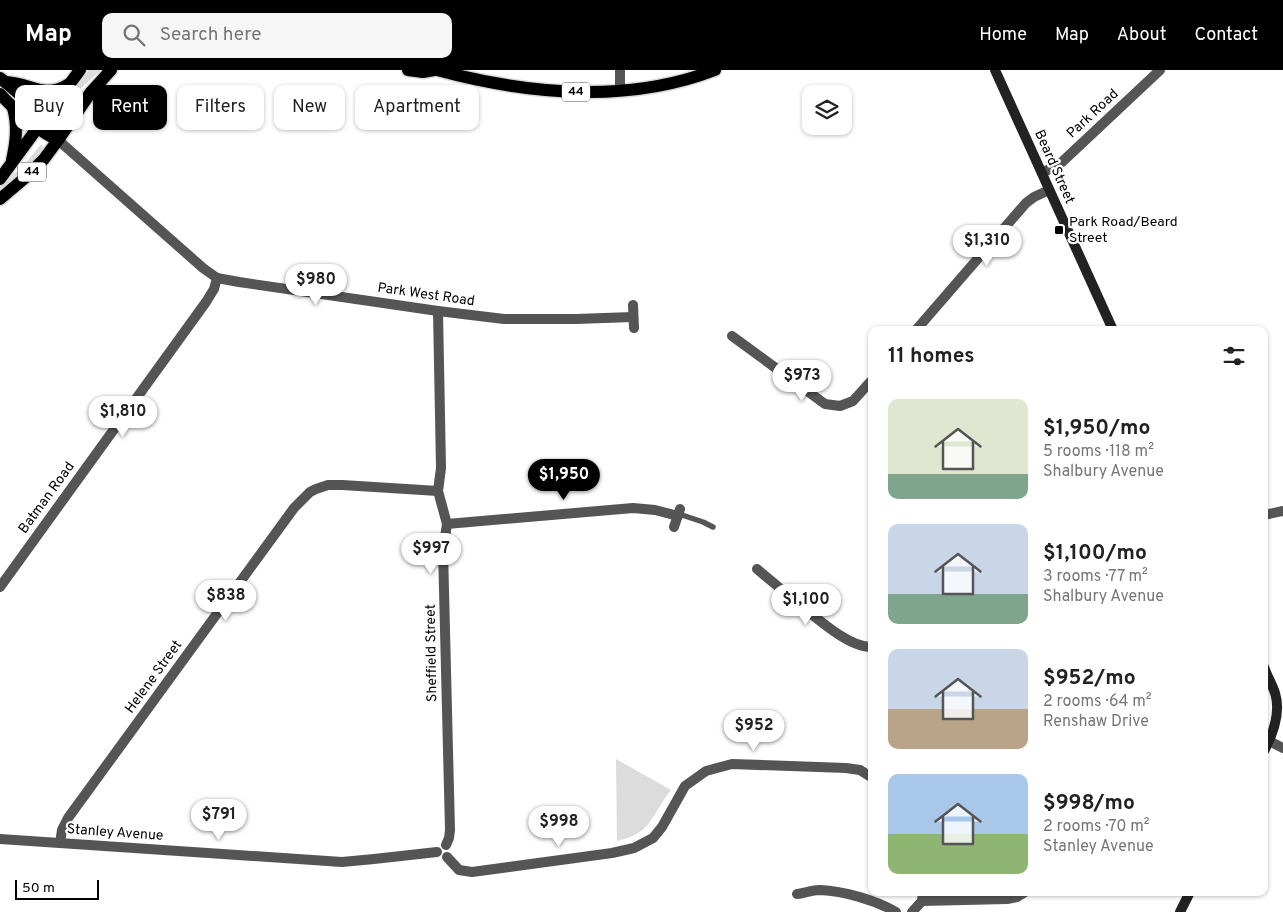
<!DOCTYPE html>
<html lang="en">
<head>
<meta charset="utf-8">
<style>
	body { margin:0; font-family:Overpass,sans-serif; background:#f6f6f6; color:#222; height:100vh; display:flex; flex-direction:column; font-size:19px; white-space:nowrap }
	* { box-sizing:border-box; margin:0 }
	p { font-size:16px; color:#767676 }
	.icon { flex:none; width:28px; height:28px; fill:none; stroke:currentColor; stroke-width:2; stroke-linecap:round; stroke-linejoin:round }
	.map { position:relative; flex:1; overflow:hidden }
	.drawer { position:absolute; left:868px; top:256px; width:400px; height:570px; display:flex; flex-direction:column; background:#fff; border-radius:10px; box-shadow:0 1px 4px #0004 }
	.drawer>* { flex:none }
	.top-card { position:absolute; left:15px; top:15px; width:475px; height:45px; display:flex; gap:10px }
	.tools { position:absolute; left:802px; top:15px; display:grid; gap:10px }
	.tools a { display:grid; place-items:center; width:50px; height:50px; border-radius:10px; background:#fff; box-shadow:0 1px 4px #0004; font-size:25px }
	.scale { position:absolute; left:15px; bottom:12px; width:84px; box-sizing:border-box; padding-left:5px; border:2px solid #000; border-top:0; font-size:14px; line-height:18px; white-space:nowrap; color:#000; -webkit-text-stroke:4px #fff; paint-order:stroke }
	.price { position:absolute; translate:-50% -42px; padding:0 11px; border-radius:18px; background:#fff; color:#222; font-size:16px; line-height:32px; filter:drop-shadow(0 1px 2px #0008) }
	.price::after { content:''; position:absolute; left:50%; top:30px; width:15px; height:11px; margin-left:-8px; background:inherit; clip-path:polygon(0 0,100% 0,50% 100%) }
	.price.on { background:#000; color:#fff }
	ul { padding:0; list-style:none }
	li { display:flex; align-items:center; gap:15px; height:125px; padding:0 20px }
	li span { display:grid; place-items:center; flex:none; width:140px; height:100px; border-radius:10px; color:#555 }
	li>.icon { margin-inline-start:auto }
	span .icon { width:60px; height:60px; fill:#fffc; stroke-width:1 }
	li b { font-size:21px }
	h2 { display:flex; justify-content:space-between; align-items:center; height:60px; padding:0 20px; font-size:21px }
	.tag { padding:0 18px; border-radius:10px; background:#fff; box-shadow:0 1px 4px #0004; font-size:18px; line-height:45px }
	.tag.on { background:#000; color:#fff }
	header { display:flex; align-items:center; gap:30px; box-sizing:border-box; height:70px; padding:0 25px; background:#000; color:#fff }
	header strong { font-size:24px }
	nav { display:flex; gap:28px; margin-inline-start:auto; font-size:18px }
	.search { width:350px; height:45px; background:#f6f6f6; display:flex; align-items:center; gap:12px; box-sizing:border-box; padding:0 18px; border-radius:10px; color:#767676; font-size:19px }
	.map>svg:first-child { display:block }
</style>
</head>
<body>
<header>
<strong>Map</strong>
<div class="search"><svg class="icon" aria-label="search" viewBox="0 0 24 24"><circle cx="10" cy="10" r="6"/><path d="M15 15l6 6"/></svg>Search here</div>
<nav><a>Home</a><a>Map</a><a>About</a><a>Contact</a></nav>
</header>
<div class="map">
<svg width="1283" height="842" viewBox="0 0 1283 842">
	<rect width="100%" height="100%" fill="#fff"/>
	<g fill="#dcdcdc">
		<polygon points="89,0 101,0 80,19 61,46 59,47 57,44"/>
		<polygon points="41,74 43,77 42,79 28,98 0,121 0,117 26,93"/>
		<path d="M616 689 671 720C651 745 652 764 617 771Z"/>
	</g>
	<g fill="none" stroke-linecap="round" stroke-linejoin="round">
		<defs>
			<g id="primary">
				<polyline points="408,0 423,2 434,0"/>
				<path d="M437 0C526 24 627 34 715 0"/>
				<polyline points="0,8 51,50 56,61 58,70"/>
				<path d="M5 12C32 13 43 30 69 14"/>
				<path d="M0 24C17 42 36 60 58 70"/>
				<path d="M12 90C16 72 18 56 13 38"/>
				<polyline points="0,109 80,0"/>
				<polyline points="0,129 26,107 44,89 58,70 91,22 111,0"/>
			</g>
		</defs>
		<use href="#primary" stroke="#dbdbdb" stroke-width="15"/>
		<polyline stroke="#555" stroke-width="5.5" points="679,444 703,452 713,457"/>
		<g stroke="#555" stroke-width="10">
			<polyline points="620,21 620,0"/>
			<polyline points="58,70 203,198 217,208 239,212 438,241 504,249 576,249 633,247"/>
			<polyline points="1042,103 1055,96 1062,92 1160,0"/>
			<polyline points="633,235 634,258"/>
			<polyline points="438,241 441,398 438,421 447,454 443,480 450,760 449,768 446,775"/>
			<polyline points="916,260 1026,133 1034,127 1049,120"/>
			<polyline points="732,266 825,334 840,336 853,331 871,311"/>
			<polyline points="1264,445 1283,441"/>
			<polyline points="447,454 633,438 655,440 678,446"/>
			<polyline points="674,457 680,439"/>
			<path d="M757 499C771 511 785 522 799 534 817 548 848 577 871 577"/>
			<polyline points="0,517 206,232 214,219 217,208"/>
			<polyline points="1269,671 1283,678"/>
			<polyline points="0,769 342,792 374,789 437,782"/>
			<polyline points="60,773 62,760 68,748 294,438 310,422 316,419 328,415 342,415 438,421"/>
			<polyline points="447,787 459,800 472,802 612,783 634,778 653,768 662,757 685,716 706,701 732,694 846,698 860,700 871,707"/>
			<path d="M797 824C804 823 813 820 820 820 844 821 875 830 896 842"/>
			<polyline points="922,831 1007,829 1017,827 1025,822"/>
			<polyline points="912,842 922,831 923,822"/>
		</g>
		<g stroke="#222" stroke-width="10">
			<polyline points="995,0 1113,260"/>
			<path d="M1264 597C1267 606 1272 614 1275 623 1281 642 1273 664 1264 681"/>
			<polyline points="1180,842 1190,822"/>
		</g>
		<use href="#primary" stroke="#000" stroke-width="12"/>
	</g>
	<rect fill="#000" stroke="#fff" stroke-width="2" x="1054" y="155" width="10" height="10" rx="2.5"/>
	<g text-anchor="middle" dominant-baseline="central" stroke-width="4.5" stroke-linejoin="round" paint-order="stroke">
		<g fill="#fff" stroke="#4c4c4c" stroke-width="1">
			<rect x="562" y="12.5" width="28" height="19" rx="4"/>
			<rect x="18" y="92.5" width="28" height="19" rx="4"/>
		</g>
		<g font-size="12" font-weight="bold" fill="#000">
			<text x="576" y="22">44</text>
			<text x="32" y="102">44</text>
		</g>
		<g font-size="14" fill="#000" stroke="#fff">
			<text transform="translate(1093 44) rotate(-43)">Park Road</text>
			<text transform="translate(1054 97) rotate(66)">Beard Street</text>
			<text transform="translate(426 225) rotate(8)">Park West Road</text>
			<text transform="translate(47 428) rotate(-54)">Batman Road</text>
			<text transform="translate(432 583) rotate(-91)">Sheffield Street</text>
			<text transform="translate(154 607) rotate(-54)">Helene Street</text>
			<text transform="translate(115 763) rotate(4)">Stanley Avenue</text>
		</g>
		<g font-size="14" fill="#000" stroke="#fff" text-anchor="start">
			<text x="1069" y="152">Park Road/Beard<tspan x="1069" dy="16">Street</tspan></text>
		</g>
	</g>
</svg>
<div class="tools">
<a><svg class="icon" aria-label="layers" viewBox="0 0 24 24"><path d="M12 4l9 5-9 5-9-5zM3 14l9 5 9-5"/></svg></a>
</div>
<div class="scale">50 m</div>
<b class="price" style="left:987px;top:197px">$1,310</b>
<b class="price" style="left:316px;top:236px">$980</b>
<b class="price" style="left:802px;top:332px">$973</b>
<b class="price" style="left:123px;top:368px">$1,810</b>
<b class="price on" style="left:564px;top:431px">$1,950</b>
<b class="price" style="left:431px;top:505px">$997</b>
<b class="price" style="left:226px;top:552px">$838</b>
<b class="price" style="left:806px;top:556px">$1,100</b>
<b class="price" style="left:754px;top:682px">$952</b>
<b class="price" style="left:219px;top:771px">$791</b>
<b class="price" style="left:559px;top:778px">$998</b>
<div class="top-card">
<a class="tag">Buy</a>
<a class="tag on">Rent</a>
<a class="tag">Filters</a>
<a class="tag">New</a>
<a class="tag">Apartment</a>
</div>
<section class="drawer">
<h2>11 homes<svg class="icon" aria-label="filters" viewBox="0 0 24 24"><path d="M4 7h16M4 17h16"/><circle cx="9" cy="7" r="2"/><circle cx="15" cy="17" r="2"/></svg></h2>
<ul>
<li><span style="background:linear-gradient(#dfe7d0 75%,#7fa58c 0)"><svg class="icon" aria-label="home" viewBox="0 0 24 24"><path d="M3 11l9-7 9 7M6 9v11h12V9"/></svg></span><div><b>$1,950/mo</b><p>5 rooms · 118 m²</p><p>Shalbury Avenue</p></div></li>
<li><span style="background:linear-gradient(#c9d6e8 70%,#7fa58c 0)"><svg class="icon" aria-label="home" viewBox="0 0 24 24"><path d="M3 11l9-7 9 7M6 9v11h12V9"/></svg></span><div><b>$1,100/mo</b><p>3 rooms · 77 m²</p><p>Shalbury Avenue</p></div></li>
<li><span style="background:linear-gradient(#c9d6e8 60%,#b9a48a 0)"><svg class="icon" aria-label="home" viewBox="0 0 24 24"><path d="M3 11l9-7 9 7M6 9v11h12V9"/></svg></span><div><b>$952/mo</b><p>2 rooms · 64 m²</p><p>Renshaw Drive</p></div></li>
<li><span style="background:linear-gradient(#a9c7e8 60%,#8fb573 0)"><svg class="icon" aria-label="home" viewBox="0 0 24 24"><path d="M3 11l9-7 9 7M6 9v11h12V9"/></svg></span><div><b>$998/mo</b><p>2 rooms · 70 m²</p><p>Stanley Avenue</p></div></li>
</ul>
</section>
</div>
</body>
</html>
